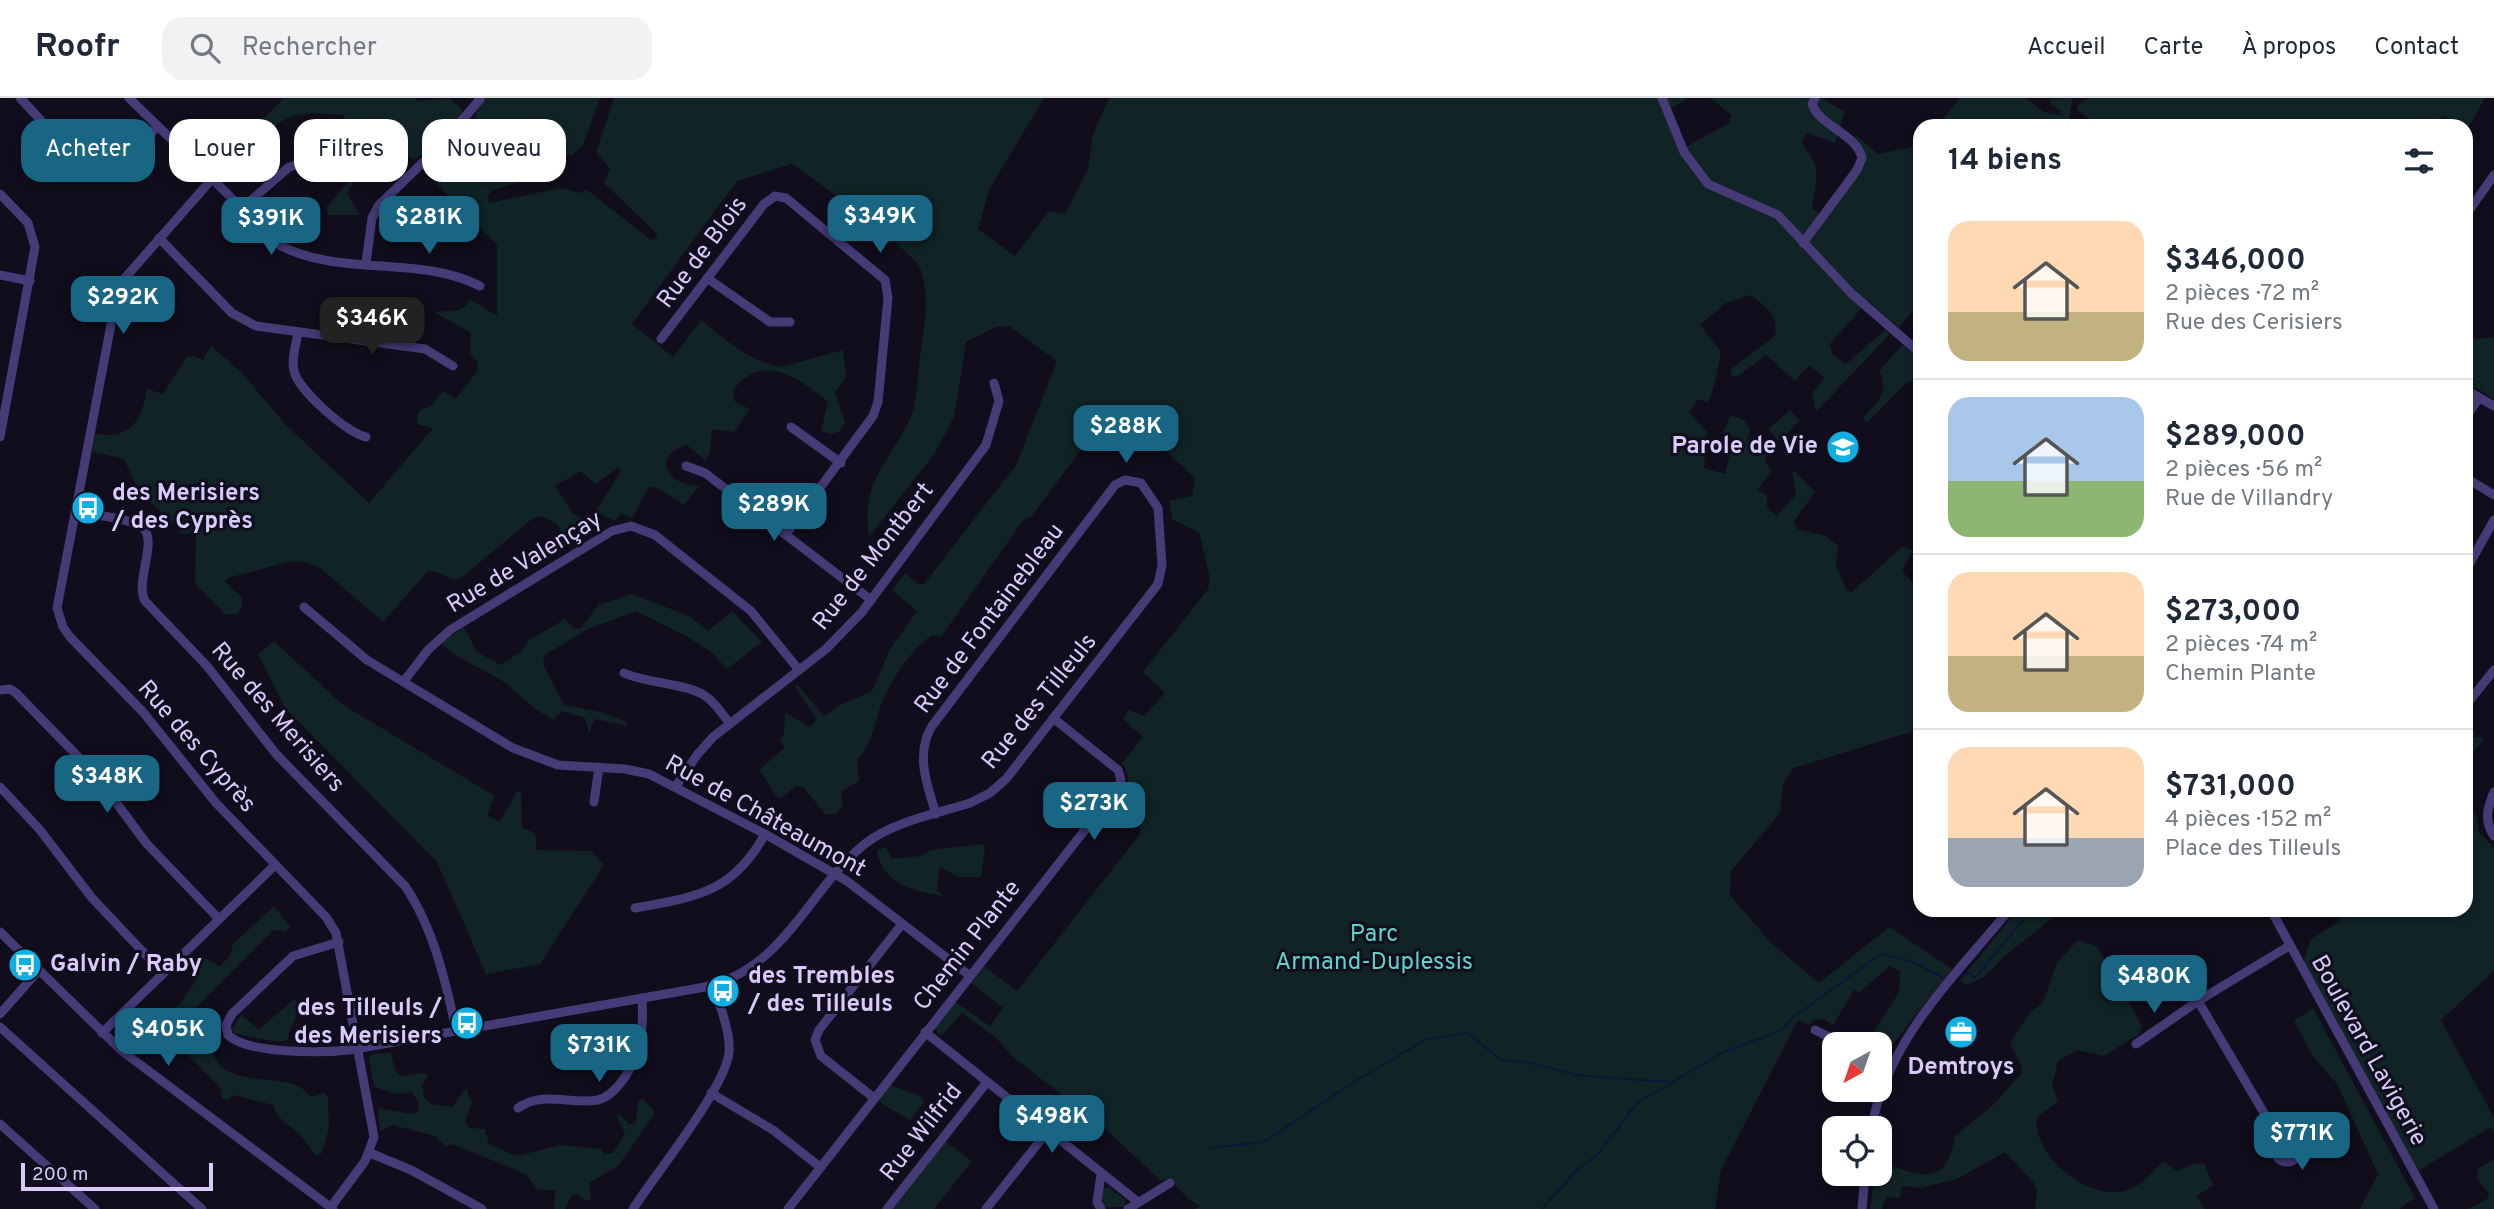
<!DOCTYPE html>
<html lang="fr">
<head>
<meta charset="utf-8">
<style>
	body { margin:0; font-family:Overpass,sans-serif; background:#f2f2f3; color:#1f2937; height:100vh; display:flex; flex-direction:column; font-size:26px; white-space:nowrap }
	* { box-sizing:border-box; margin:0 }
	p { font-size:23px; color:#747a83 }
	.icon { flex:none; width:38px; height:38px; fill:none; stroke:currentColor; stroke-width:2; stroke-linecap:round; stroke-linejoin:round }
	.map { position:relative; flex:1; overflow:hidden }
	.details { position:absolute; left:1913px; top:21px; width:560px; height:798px; display:flex; flex-direction:column; background:#fff; border-radius:21px; box-shadow:0 4px 10px #0003 }
	.details>* { flex:none }
	.banner { position:absolute; left:21px; top:21px; width:665px; height:63px; display:flex; gap:14px }
	.needle { width:46px; rotate:220deg }
	.controls { position:absolute; left:1822px; top:934px; display:grid; gap:14px }
	.controls a { display:grid; place-items:center; width:70px; height:70px; border-radius:14px; background:#fff; box-shadow:0 4px 10px #0003; font-size:35px }
	.scale { position:absolute; left:21px; bottom:18px; width:192px; box-sizing:border-box; padding-left:7px; border:4px solid #d7cbfb; border-top:0; font-size:19px; line-height:24px; white-space:nowrap; color:#d7cbfb; -webkit-text-stroke:5px #110d1c; paint-order:stroke }
	.price { position:absolute; translate:-50% -60px; padding:0 16px; border-radius:14px; background:#196584; color:#fff; font-size:23px; line-height:46px; filter:drop-shadow(0 2px 4px #0008) }
	.price::after { content:''; position:absolute; left:50%; top:42px; width:21px; height:16px; margin-left:-10px; background:inherit; clip-path:polygon(0 0,100% 0,50% 100%) }
	.price.active { background:#222; color:#fff }
	ul { padding:0; list-style:none }
	li { display:flex; align-items:center; gap:21px; height:175px; padding:0 35px }
	li+li { border-top:2px solid #e0e1e3 }
	li span { display:grid; place-items:center; flex:none; width:196px; height:140px; border-radius:21px; color:#555 }
	li>.icon { margin-inline-start:auto }
	span .icon { width:84px; height:84px; fill:#fffc; stroke-width:1 }
	li b { font-size:30px }
	h2 { display:flex; justify-content:space-between; align-items:center; height:84px; padding:0 35px; font-size:30px }
	.chip { padding:0 24px; border-radius:21px; background:#fff; box-shadow:0 4px 10px #0003; font-size:24px; line-height:63px }
	.chip.active { background:#196584; color:#fff }
	header { display:flex; align-items:center; gap:42px; box-sizing:border-box; height:98px; padding:0 35px; background:#fff; border-bottom:2px solid #e0e1e3 }
	header strong { font-size:33px }
	nav { display:flex; gap:38px; margin-inline-start:auto; font-size:24px }
	.search { width:490px; height:63px; background:#f2f2f3; display:flex; align-items:center; gap:18px; box-sizing:border-box; padding:0 24px; border-radius:21px; color:#747a83; font-size:26px }
	.map>svg:first-child { display:block }
</style>
</head>
<body>
<header>
<strong>Roofr</strong>
<div class="search"><svg class="icon" aria-label="search" viewBox="0 0 24 24"><circle cx="10" cy="10" r="6"/><path d="M15 15l6 6"/></svg>Rechercher</div>
<nav><a>Accueil</a><a>Carte</a><a>À propos</a><a>Contact</a></nav>
</header>
<div class="map">
<svg width="2494" height="1111" viewBox="0 0 2494 1111">
	<rect width="100%" height="100%" fill="#110d1c"/>
	<g fill="#102325">
		<path d="M284 0H414L418 3 449 0 461 10 463 27 476 28V13L487 0H600L583 47 572 57H564L545 77 492 92 488 98 489 105 560 90 581 95 586 91 651 142 656 141 657 136 604 85 610 71 596 54 614 0H1044L990 90 978 131 1015 158 1049 113 1065 116 1088 71 1093 36 1109 0H1689L1664 14 1680 52 1729 25 1731 17 1710 0H1822L1845 14 1835 45 1808 35 1802 42C1803 52 1810 54 1813 62 1820 76 1814 95 1812 110L1826 121 1864 68 1865 60 1854 40 1856 37 1878 56 1920 47V205L1899 229 1868 203 1830 246 1833 257 1846 266 1885 232 1890 236 1816 314 1812 295 1825 280 1809 267 1795 283 1766 257 1736 280 1731 276V271L1775 238C1779 217 1766 209 1751 197L1726 205 1700 227 1721 254C1718 272 1715 287 1708 305L1698 301 1689 314 1707 334 1704 370 1725 376 1734 340 1723 335 1730 318C1741 319 1746 322 1750 333L1746 343 1756 336 1767 345 1765 364 1772 372 1758 392 1767 397V409L1777 418 1796 396 1792 374 1794 373 1815 394 1794 423 1797 431 1826 438 1838 448 1836 467 1847 493 1852 494 1902 449 1913 452 1902 473 1920 493V631L1794 670 1783 685 1780 715 1731 773 1730 797 1771 845 1819 885 1889 829 1952 871 1889 951H1880L1874 934 1899 894 1900 874 1890 868 1860 894 1854 892 1833 927 1824 921 1814 922 1810 927 1798 922 1721 1072 1715 1111H1195L1200 1108 1188 1101 1170 1081 1160 1082 1100 1026 1014 960 995 939 962 915 941 938 934 930 955 904 990 928 1003 910 971 885 984 868 1017 893 1140 736 1141 728 1116 707C1126 692 1133 682 1122 665L1143 639 1123 621 1129 612 1144 618 1165 595 1143 574 1208 491 1210 481 1199 434 1173 422 1169 403 1192 398 1195 380 1151 340 1148 345 1115 338 1080 353 1031 419 1024 421 941 539 932 537C909 553 888 586 879 613 873 631 871 648 857 662L859 683 841 694 843 707 836 716H825L804 690 796 688 782 700 777 699 759 672 785 649 779 641 784 637 785 614 809 629 815 624V619L796 590 797 586 824 618 840 607 872 593 890 551 917 513 892 492 905 475 918 486H924L1016 367 1057 263 1009 228 996 229 966 244 954 319 935 355 869 439C861 387 884 370 907 327 918 308 917 281 920 259 924 229 931 199 920 170 913 153 812 79 792 66L737 83 632 226 673 259 701 222C726 242 749 264 782 269L843 252 846 279 835 294 845 325 839 334 830 336 821 333 828 304C800 280 760 253 733 293L735 304 750 311 734 334 712 331 710 355 705 362 687 347C651 357 666 387 699 388L684 407 658 390 649 389 632 420 621 416 614 423 596 413 621 373 618 370 595 386 581 373 555 388 573 416 592 425 591 430 565 440 557 426 542 418 533 420 461 480 453 482 435 473 427 474 383 524 319 469 304 464 291 463 228 480 225 484 242 499V509L238 516H225L195 486 196 434 181 436 177 428 139 394 124 361 92 354 95 336C130 342 142 323 147 291L163 296 187 259 194 258 203 262 211 248 242 275 285 326 369 405 433 330 418 327 417 317 421 311 430 309 443 293 456 301 478 272 477 264 470 255 471 235 434 214C450 211 460 219 470 201L497 218V147L422 71 435 47 413 62 386 39 380 41 347 95 360 117H328L326 110 347 85 344 18C298 11 284 16 252 48L243 41Z"/>
		<polygon points="1960,0 2026,0 2044,14 2060,17 2061,13 2050,6 2050,1 2073,0 2069,19 2072,28 1937,28"/>
		<polygon points="2088,0 2485,0 2466,34 2466,28 2457,28 2443,18 2431,28 2093,28 2089,20 2077,12 2078,7"/>
		<polygon points="2494,239 2494,301 2466,284 2466,242"/>
		<path d="M1902 247 1920 261V287L1913 283 1906 285 1867 325 1863 320C1876 306 1891 292 1879 273Z"/>
		<polygon points="1790,312 1800,323 1778,343 1768,331"/>
		<path d="M632 496 689 518 708 533 732 513 762 544 727 571 712 555 688 539 636 513 588 531 545 557 543 566 564 607 600 614 625 623 628 628 595 621 589 635 585 620 562 613 554 622C538 614 527 605 515 593 499 576 462 566 441 545L464 529 477 554 501 567 523 552 528 543 565 521 574 530H581L598 507Z"/>
		<polygon points="274,543 343,607 495,698 487,717 500,724 517,693 521,695 522,730 535,735 537,752 591,753 604,767 540,866 486,876 437,764 285,610 258,556"/>
		<polygon points="2474,639 2485,640 2466,664 2466,649"/>
		<polygon points="2466,713 2476,716 2479,734 2494,750 2494,873 2441,922 2494,1020 2494,1035 2491,1029 2418,1073 2303,865 2311,841 2340,823 2338,812 2466,812"/>
		<path d="M982 746 985 750 981 779H958L942 770 939 771 937 792 944 798C914 793 881 786 877 752L886 749 892 761 920 758 931 752Z"/>
		<path d="M274 808 291 830 284 834 273 832 193 913 187 939 212 951C218 988 272 977 299 988 303 990 307 996 311 999L324 995 328 999 329 1030 322 1055 317 1058C309 1051 306 1042 299 1036 289 1026 277 1022 273 1007L233 997 227 1002 222 1000 220 989 173 942 159 939 149 945 137 958 130 951 159 919 180 906 195 884 198 868 205 860 220 868 230 858 233 846Z"/>
		<path d="M2017 812H2060C2045 828 2030 837 2013 851 1992 867 1994 878 1965 887L1960 883Z"/>
		<path d="M2078 842 2097 848 2142 928 2139 936 2104 958 2077 952 2058 963 2052 987 2058 1004 2037 1019C2031 1057 2091 1107 2130 1091 2143 1086 2154 1072 2164 1063L2177 1073 2196 1065 2205 1067 2213 1087 2197 1098 2205 1111H2035L2037 1091 2034 1085 2005 1054 1957 1081 1921 1090 1902 1088 1900 1100 1886 1099 1882 1111H1870L1875 1076H1880V1065C1920 1076 1946 1092 1955 1038L1992 1008 2021 976 2022 969 2010 945 2028 917 2043 904 2057 864Z"/>
		<polygon points="295,901 300,907 287,942 279,944 235,936 232,931 241,917 259,931"/>
		<polygon points="2313,910 2415,1100 2399,1111 2360,1111 2378,1076 2337,986 2312,957 2294,923"/>
		<polygon points="391,954 395,972 401,978 425,975 428,978 422,987 424,999 431,1006 452,1009 466,990 472,1004 465,1025 470,1030 485,1031 489,1046 517,1058 560,1047 602,1051 603,1056 613,1055 625,1036 616,1017 619,1016 629,1026 635,1026 639,1002 643,1001 654,1013 653,1018 618,1068 589,1085 591,1101 586,1103 578,1096 571,1099 565,1111 554,1111 555,1092 538,1092 526,1076 452,1046 445,1048 435,1038 392,1027 380,1034 378,1010 412,1016 418,1013 419,1006 412,994 398,996 374,989 369,960 372,956"/>
		<polygon points="890,987 921,998 924,1004 910,1022 882,1006 879,1001"/>
		<polygon points="945,1043 972,1063 934,1111 893,1111"/>
		<polygon points="2494,1061 2494,1111 2468,1111 2487,1101 2489,1096 2477,1080 2478,1071"/>
		<polygon points="1108,1089 1125,1101 1126,1109 1103,1109 1102,1092"/>
	</g>
	<g fill="none" stroke-linecap="round" stroke-linejoin="round">
		<g stroke="#0c1536" stroke-width="2">
			<polyline points="1958,878 1969,875 1975,880 2031,812"/>
			<polyline points="1211,1050 1264,1044 1357,982 1427,941 1468,935 1501,962 1528,964 1576,977 1669,984"/>
			<polyline points="1542,1111 1576,1073 1599,1055 1637,1005 1722,955 1782,932 1792,920 1881,856 1913,864 1946,881"/>
		</g>
		<g stroke="#463b77" stroke-width="9">
			<path d="M20 0C36 16 74 62 92 69 101 73 110 71 119 67L158 28"/>
			<path d="M129 0 281 148C342 179 419 157 480 188"/>
			<polyline points="1662,0 1684,54 1708,86 1778,117 1851,195 1920,255"/>
			<polyline points="212,81 124,181 117,195 57,510 63,529 70,539 143,614 216,705 326,819 336,835 374,1039 365,1063 331,1109"/>
			<polyline points="0,96 28,125 35,149 0,339"/>
			<polyline points="241,111 289,69 303,65"/>
			<polyline points="2466,117 2494,77"/>
			<polyline points="159,140 232,215 256,228 425,251 453,268"/>
			<path d="M1803 145 1857 72 1862 60C1856 35 1820 29 1812 6L1815 0"/>
			<polyline points="366,165 372,120 379,107 442,46 481,0"/>
			<polyline points="0,177 30,183"/>
			<polyline points="707,180 770,224 790,224"/>
			<path d="M298 235C296 246 291 262 294 273 298 292 348 336 366 339"/>
			<polyline points="661,241 764,106 775,98 786,100 885,182 888,200 878,304 873,318 786,436"/>
			<polyline points="2466,292 2494,308"/>
			<polyline points="2466,319 2479,300"/>
			<polyline points="791,329 841,365"/>
			<polyline points="686,368 705,375 871,502"/>
			<polyline points="2466,380 2494,397"/>
			<path d="M75 413C91 417 129 420 141 428 160 441 134 483 145 503L207 568 276 656 405 788C433 829 446 884 456 932"/>
			<polyline points="2466,472 2494,422"/>
			<polyline points="304,509 367,562 513,650 558,667 625,671 649,676 765,736 847,783 969,877"/>
			<path d="M624 575C648 586 690 585 708 600 717 607 723 617 730 626"/>
			<polyline points="404,583 428,552 450,532 612,433 631,428 655,437 751,513 799,572"/>
			<polyline points="0,592 10,591 16,595 96,677 146,745 218,820"/>
			<polyline points="2466,607 2494,572"/>
			<polyline points="676,688 697,657 713,639 826,551 862,514 986,347 999,303 994,285"/>
			<polyline points="0,689 40,732 92,800 162,874"/>
			<path d="M2494 694C2487 710 2484 723 2494 738"/>
			<polyline points="594,704 599,669"/>
			<path d="M635 810C696 799 733 795 765 736"/>
			<polyline points="2271,812 2434,1111"/>
			<polyline points="0,834 122,953 333,1111"/>
			<path d="M339 844 293 858 232 916 226 927 228 937C247 956 322 955 349 952L705 889C786 870 808 791 866 745 895 723 936 716 970 705L990 695 1006 681 1158 486 1162 467 1158 410 1141 385 1125 382 1115 387 932 628C915 656 927 687 936 716"/>
			<polyline points="2198,903 2280,1042"/>
			<polyline points="0,916 38,873"/>
			<polyline points="0,929 202,1111"/>
			<polyline points="1815,932 1845,947"/>
			<polyline points="925,934 1138,1104"/>
			<polyline points="102,935 275,767"/>
			<polyline points="2136,946 2198,903 2289,848"/>
			<polyline points="1880,964 1889,969"/>
			<polyline points="711,995 773,1032 820,1069"/>
			<polyline points="874,1000 821,958 815,942 819,932 902,826"/>
			<path d="M518 1010C543 992 570 1007 598 1002 607 1000 613 994 619 987 641 960 644 934 642 900"/>
			<polyline points="0,1026 95,1111"/>
			<path d="M1871 1031C1889 939 1952 882 2009 812"/>
			<circle cx="2287" cy="1052" r="12"/>
			<polyline points="370,1055 411,1072 482,1111"/>
			<path d="M633 1111C656 1075 724 992 729 955 731 934 720 906 712 887"/>
			<polyline points="788,1111 1117,691 1121,682 1118,672 1053,620"/>
			<polyline points="887,1111 987,984"/>
			<polyline points="986,1111 1047,1034"/>
			<polyline points="1101,1111 1097,1104 1101,1076"/>
			<polyline points="1128,1111 1170,1085"/>
			<polyline points="1862,1111 1865,1076"/>
		</g>
	</g>
	<defs>
		<symbol id="school-disc" viewBox="-11 -11 22 22"><circle r="9.5" fill="#11afe1" stroke="#110d1c"/><path d="M0-5L7-2L0 1L-7-2ZM-4 1L0 2.5L4 1V4Q0 6-4 4Z" fill="#fff"/></symbol>
		<symbol id="bus-disc" viewBox="-11 -11 22 22"><circle r="9.5" fill="#11afe1" stroke="#110d1c"/><path d="M-5-6H5V4H4V6H2V4H-2V6H-4V4H-5ZM-3.5-4V0h7V-4ZM-3.5 1.2v1.5H-2V1.2ZM2 1.2v1.5H3.5V1.2Z" fill="#fff"/></symbol>
		<symbol id="office-disc" viewBox="-11 -11 22 22"><circle r="9.5" fill="#11afe1" stroke="#110d1c"/><path d="M-6-3h4V-5.5h4V-3h4V5H-6ZM-1-4.5V-3h2v-1.5ZM-6 0V1H6V0Z" fill="#fff"/></symbol>
	</defs>
	<g fill-rule="evenodd">
		<use href="#school-disc" x="1824" y="330" width="38" height="38"/>
		<use href="#bus-disc" x="69" y="391" width="38" height="38"/>
		<use href="#bus-disc" x="6" y="848" width="38" height="38"/>
		<use href="#bus-disc" x="704" y="874" width="38" height="38"/>
		<use href="#bus-disc" x="448" y="906" width="38" height="38"/>
		<use href="#office-disc" x="1942" y="915" width="38" height="38"/>
	</g>
	<g text-anchor="middle" dominant-baseline="central" stroke-width="6" stroke-linejoin="round" paint-order="stroke">
		<g font-size="24" fill="#d7cbfb" stroke="#110d1c">
			<text transform="translate(703 155) rotate(-53)">Rue de Blois</text>
			<text transform="translate(874 459) rotate(-52)">Rue de Montbert</text>
			<text transform="translate(525 465) rotate(-31)">Rue de Valençay</text>
			<text transform="translate(990 521) rotate(-53)">Rue de Fontainebleau</text>
			<text transform="translate(1040 604) rotate(-51)">Rue des Tilleuls</text>
			<text transform="translate(277 620) rotate(49)">Rue des Merisiers</text>
			<text transform="translate(196 649) rotate(49)">Rue des Cyprès</text>
			<text transform="translate(765 719) rotate(29)">Rue de Châteaumont</text>
			<text transform="translate(968 848) rotate(-52)">Chemin Plante</text>
			<text transform="translate(2368 953) rotate(61)">Boulevard Lavigerie</text>
			<text transform="translate(922 1035) rotate(-52)">Rue Wilfrid</text>
		</g>
		<g font-size="24" font-weight="bold" fill="#d7cbfb" stroke="#110d1c" text-anchor="start">
			<text x="1818" y="349" text-anchor="end">Parole de Vie</text>
			<text x="112" y="396">des Merisiers<tspan x="112" dy="28">/ des Cyprès</tspan></text>
			<text x="50" y="867">Galvin / Raby</text>
			<text x="748" y="879">des Trembles<tspan x="748" dy="28">/ des Tilleuls</tspan></text>
			<text x="442" y="911" text-anchor="end">des Tilleuls /<tspan x="442" dy="28">des Merisiers</tspan></text>
			<text x="1961" y="970" text-anchor="middle">Demtroys</text>
		</g>
		<g font-size="24" fill="#5ed4c8" stroke="#110d1c">
			<text x="1374" y="837">Parc<tspan x="1374" dy="28">Armand-Duplessis</tspan></text>
		</g>
	</g>
</svg>
<div class="controls">
<a><svg class="needle" viewBox="-14 -14 28 28"><path d="M0-13l5 13h-10z" fill="#e53935"/><path d="M0 13l5-13h-10z" fill="#747a83"/></svg></a>
<a><svg class="icon" aria-label="locate" viewBox="0 0 24 24"><circle cx="12" cy="12" r="6"/><path d="M12 2v4M12 18v4M2 12h4M18 12h4"/></svg></a>
</div>
<div class="scale">200 m</div>
<b class="price" style="left:880px;top:157px">$349K</b>
<b class="price" style="left:429px;top:158px">$281K</b>
<b class="price" style="left:271px;top:159px">$391K</b>
<b class="price" style="left:123px;top:238px">$292K</b>
<b class="price active" style="left:372px;top:259px">$346K</b>
<b class="price" style="left:1126px;top:367px">$288K</b>
<b class="price" style="left:774px;top:445px">$289K</b>
<b class="price" style="left:107px;top:717px">$348K</b>
<b class="price" style="left:1094px;top:744px">$273K</b>
<b class="price" style="left:2154px;top:917px">$480K</b>
<b class="price" style="left:168px;top:970px">$405K</b>
<b class="price" style="left:599px;top:986px">$731K</b>
<b class="price" style="left:1052px;top:1057px">$498K</b>
<b class="price" style="left:2302px;top:1074px">$771K</b>
<div class="banner">
<a class="chip active">Acheter</a>
<a class="chip">Louer</a>
<a class="chip">Filtres</a>
<a class="chip">Nouveau</a>
</div>
<section class="details">
<h2>14 biens<svg class="icon" aria-label="filters" viewBox="0 0 24 24"><path d="M4 7h16M4 17h16"/><circle cx="9" cy="7" r="2"/><circle cx="15" cy="17" r="2"/></svg></h2>
<ul>
<li><span style="background:linear-gradient(#ffd9b3 65%,#c2b280 0)"><svg class="icon" aria-label="home" viewBox="0 0 24 24"><path d="M3 11l9-7 9 7M6 9v11h12V9"/></svg></span><div><b>$346,000</b><p>2 pièces · 72 m²</p><p>Rue des Cerisiers</p></div></li>
<li><span style="background:linear-gradient(#a9c7e8 60%,#8fb573 0)"><svg class="icon" aria-label="home" viewBox="0 0 24 24"><path d="M3 11l9-7 9 7M6 9v11h12V9"/></svg></span><div><b>$289,000</b><p>2 pièces · 56 m²</p><p>Rue de Villandry</p></div></li>
<li><span style="background:linear-gradient(#ffd9b3 60%,#c2b280 0)"><svg class="icon" aria-label="home" viewBox="0 0 24 24"><path d="M3 11l9-7 9 7M6 9v11h12V9"/></svg></span><div><b>$273,000</b><p>2 pièces · 74 m²</p><p>Chemin Plante</p></div></li>
<li><span style="background:linear-gradient(#ffd9b3 65%,#9aa5b1 0)"><svg class="icon" aria-label="home" viewBox="0 0 24 24"><path d="M3 11l9-7 9 7M6 9v11h12V9"/></svg></span><div><b>$731,000</b><p>4 pièces · 152 m²</p><p>Place des Tilleuls</p></div></li>
</ul>
</section>
</div>
</body>
</html>
